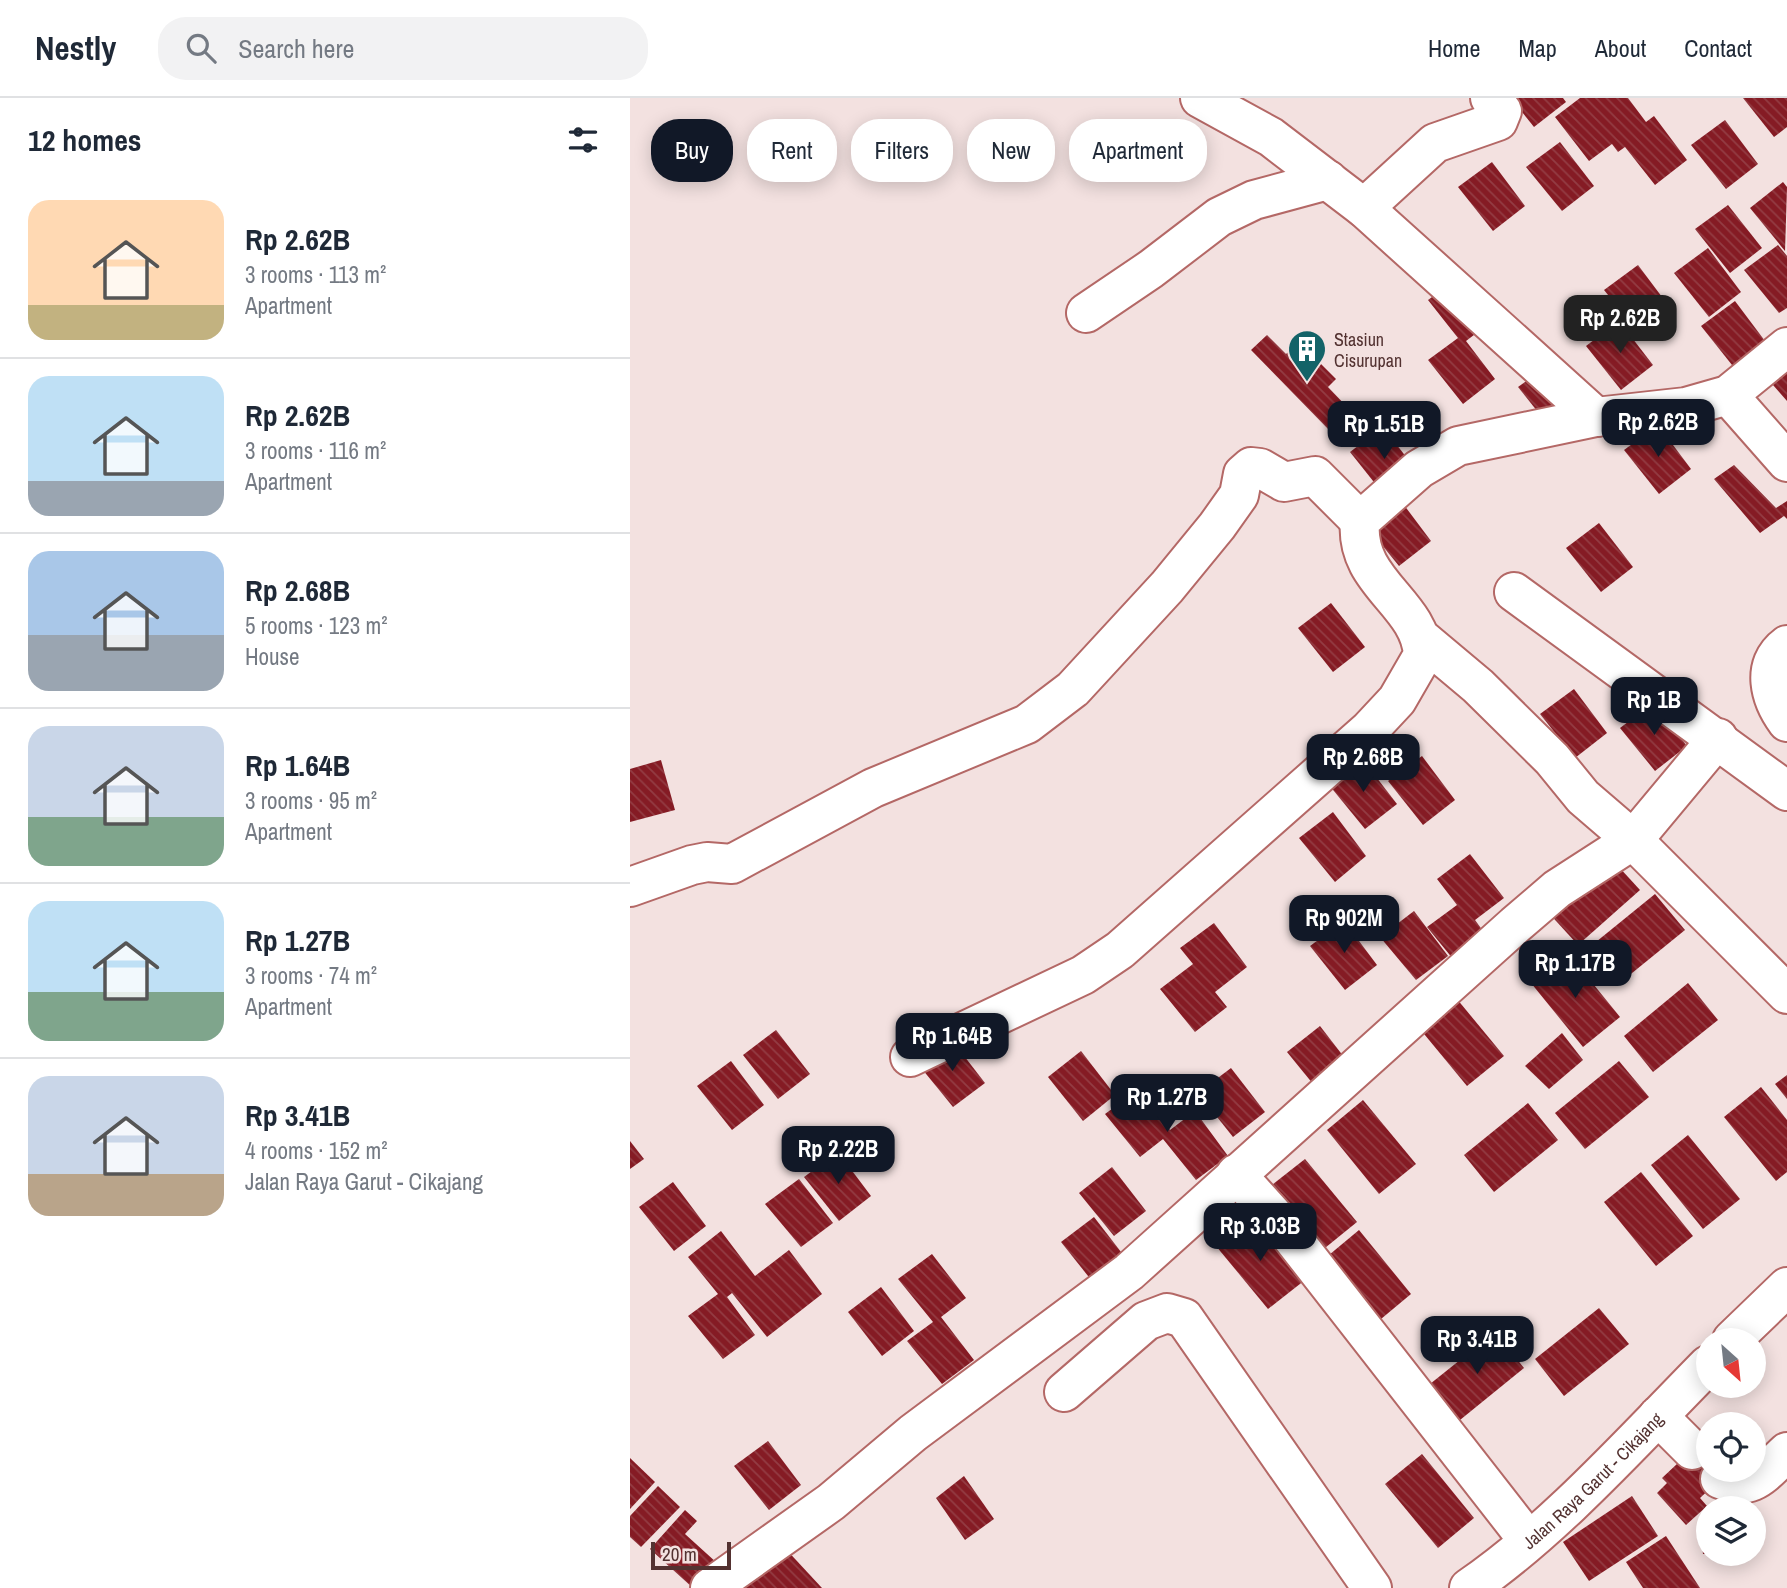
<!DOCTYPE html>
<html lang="en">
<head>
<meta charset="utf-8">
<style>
	body { margin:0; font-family:"Archivo Narrow",sans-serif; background:#f2f2f3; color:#1f2937; height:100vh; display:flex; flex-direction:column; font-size:26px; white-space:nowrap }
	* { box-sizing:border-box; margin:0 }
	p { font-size:23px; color:#747a83 }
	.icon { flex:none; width:38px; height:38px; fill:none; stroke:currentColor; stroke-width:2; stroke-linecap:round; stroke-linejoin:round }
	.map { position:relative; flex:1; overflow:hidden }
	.details { display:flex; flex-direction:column; background:#fff; width:630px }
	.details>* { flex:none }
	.banner { position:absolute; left:21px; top:21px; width:665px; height:63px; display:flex; gap:14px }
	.needle { width:46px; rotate:153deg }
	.fabs { position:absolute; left:1066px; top:1230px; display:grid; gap:14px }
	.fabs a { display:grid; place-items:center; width:70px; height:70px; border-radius:50%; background:#fff; box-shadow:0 4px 18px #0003; font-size:35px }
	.scale { position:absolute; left:21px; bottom:18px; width:80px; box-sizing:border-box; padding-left:7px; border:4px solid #533231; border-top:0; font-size:19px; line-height:24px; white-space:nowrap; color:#533231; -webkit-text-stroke:5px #f3e1e0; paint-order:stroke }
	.price { position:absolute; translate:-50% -60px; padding:0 16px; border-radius:14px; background:#111827; color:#fff; font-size:23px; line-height:46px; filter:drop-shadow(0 2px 4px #0008) }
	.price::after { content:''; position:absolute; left:50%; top:42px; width:21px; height:16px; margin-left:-10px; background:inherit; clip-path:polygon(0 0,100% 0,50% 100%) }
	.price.selected { background:#222; color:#fff }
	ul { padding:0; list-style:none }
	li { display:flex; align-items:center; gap:21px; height:175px; padding:0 28px }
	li+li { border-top:2px solid #e0e1e3 }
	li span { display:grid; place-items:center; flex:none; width:196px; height:140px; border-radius:21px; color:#555 }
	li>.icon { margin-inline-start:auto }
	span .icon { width:84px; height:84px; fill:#fffc; stroke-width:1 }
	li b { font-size:30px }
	h2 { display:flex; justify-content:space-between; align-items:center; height:84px; padding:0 28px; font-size:30px }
	.pill { padding:0 24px; border-radius:28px; background:#fff; box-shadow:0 4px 18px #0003; font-size:24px; line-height:63px }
	.pill.selected { background:#111827; color:#fff }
	header { display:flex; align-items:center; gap:42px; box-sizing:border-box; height:98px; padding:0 35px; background:#fff; border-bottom:2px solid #e0e1e3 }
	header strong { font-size:33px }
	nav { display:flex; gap:38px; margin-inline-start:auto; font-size:24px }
	.search { width:490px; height:63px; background:#f2f2f3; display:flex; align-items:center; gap:18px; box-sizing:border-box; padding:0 24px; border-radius:28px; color:#747a83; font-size:26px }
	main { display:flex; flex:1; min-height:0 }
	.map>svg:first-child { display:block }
</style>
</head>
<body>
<header>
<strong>Nestly</strong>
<div class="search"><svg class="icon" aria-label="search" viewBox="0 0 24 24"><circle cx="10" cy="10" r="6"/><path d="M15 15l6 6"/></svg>Search here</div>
<nav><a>Home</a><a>Map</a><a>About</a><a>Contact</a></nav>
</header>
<main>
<section class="details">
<h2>12 homes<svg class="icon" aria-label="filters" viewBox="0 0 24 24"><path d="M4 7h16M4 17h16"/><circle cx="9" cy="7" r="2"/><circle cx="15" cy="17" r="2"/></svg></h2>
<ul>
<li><span style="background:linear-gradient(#ffd9b3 75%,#c2b280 0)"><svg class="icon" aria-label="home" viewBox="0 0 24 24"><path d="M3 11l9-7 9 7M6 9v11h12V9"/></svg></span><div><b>Rp 2.62B</b><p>3 rooms · 113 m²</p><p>Apartment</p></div></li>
<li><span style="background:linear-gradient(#bfe0f5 75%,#9aa5b1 0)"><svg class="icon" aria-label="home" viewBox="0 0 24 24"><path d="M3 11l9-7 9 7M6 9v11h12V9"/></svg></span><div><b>Rp 2.62B</b><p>3 rooms · 116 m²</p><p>Apartment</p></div></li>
<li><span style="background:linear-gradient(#a9c7e8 60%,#9aa5b1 0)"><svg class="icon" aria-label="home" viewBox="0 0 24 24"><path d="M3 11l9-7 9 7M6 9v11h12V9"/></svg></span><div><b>Rp 2.68B</b><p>5 rooms · 123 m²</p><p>House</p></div></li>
<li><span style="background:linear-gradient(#c9d6e8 65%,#7fa58c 0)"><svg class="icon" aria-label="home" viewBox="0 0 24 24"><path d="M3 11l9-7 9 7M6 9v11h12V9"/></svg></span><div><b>Rp 1.64B</b><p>3 rooms · 95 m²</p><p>Apartment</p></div></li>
<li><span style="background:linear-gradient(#bfe0f5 65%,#7fa58c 0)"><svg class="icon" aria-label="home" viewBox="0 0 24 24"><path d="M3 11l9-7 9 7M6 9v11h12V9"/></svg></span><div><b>Rp 1.27B</b><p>3 rooms · 74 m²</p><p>Apartment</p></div></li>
<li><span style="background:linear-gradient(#c9d6e8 70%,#b9a48a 0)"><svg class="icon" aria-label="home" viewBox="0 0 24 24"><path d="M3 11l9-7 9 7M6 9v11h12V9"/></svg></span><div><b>Rp 3.41B</b><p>4 rooms · 152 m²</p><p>Jalan Raya Garut - Cikajang</p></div></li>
</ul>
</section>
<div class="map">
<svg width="1157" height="1490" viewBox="0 0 1157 1490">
	<defs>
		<pattern id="building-back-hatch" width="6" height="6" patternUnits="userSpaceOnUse" patternTransform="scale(1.75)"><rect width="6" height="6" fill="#851b24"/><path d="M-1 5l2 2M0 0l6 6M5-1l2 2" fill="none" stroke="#933c43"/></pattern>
	</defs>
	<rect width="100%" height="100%" fill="#f3e1e0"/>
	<g fill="url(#building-back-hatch)">
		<polygon points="881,0 933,0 936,4 904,29"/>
		<polygon points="950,0 998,0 1016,24 1024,18 1057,62 1025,87 995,49 988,54 982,46 959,63 925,19"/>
		<polygon points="1113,0 1157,0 1157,29 1144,39"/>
		<polygon points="1095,22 1128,66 1096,91 1061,47"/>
		<polygon points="930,44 964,88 932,113 896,69"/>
		<polygon points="862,64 895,108 863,133 828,89"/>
		<polygon points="1153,84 1157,89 1155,153 1120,110"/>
		<polygon points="1098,107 1132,150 1100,175 1065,131"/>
		<polygon points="1148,147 1157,158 1157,210 1149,215 1114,172"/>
		<polygon points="1078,150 1111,194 1079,219 1044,175"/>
		<polygon points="1008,167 1041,211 1009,235 974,192"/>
		<polygon points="832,177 865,221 836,243 865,281 833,306 798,262 828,240 798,202"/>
		<polygon points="1105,203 1138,247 1106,272 1071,228"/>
		<polygon points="989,223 1023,267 991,292 956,248"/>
		<polygon points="637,237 656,256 669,244 706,281 698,289 721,313 700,333 621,252"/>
		<polygon points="922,265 955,309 923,333 888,289"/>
		<polygon points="1157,275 1157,303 1143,287"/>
		<polygon points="1028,327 1061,371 1029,396 994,352"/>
		<polygon points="753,329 787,373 755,398 720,354"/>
		<polygon points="1104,367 1146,410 1157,403 1157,421 1154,418 1130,435 1084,381"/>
		<polygon points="768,399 801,443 769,468 734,425"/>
		<polygon points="969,425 1003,469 971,494 936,450"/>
		<polygon points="701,505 735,549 703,574 668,530"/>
		<polygon points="944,591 977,635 945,660 910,616"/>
		<polygon points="1024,604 1057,648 1025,673 990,630"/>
		<polygon points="792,658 825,702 793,727 758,683"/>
		<polygon points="31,662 45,712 0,724 0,671"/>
		<polygon points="733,662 767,706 735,731 699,687"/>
		<polygon points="703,714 736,758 705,784 669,740"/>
		<polygon points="840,756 874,800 845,822 864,848 832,872 797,829 827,807 807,781"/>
		<polygon points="978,757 1010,792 948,847 916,812"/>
		<polygon points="1025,796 1055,832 991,884 961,848"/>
		<polygon points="784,813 818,858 786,882 750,839"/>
		<polygon points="714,823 747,867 715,892 680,848"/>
		<polygon points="584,825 617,869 585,894 597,909 565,934 530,891 563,866 550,850"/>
		<polygon points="938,855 990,919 953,949 901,885"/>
		<polygon points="1058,885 1088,922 1023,974 994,938"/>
		<polygon points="822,895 874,958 837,988 785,925"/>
		<polygon points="690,928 724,972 692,997 657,954"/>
		<polygon points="146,932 180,976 148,1001 113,957"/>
		<polygon points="932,935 953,962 919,991 895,968"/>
		<polygon points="321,941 355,985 323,1009 288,966"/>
		<polygon points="451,953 485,997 453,1023 418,979"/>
		<polygon points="101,963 134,1007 102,1032 67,988"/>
		<polygon points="989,963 1019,999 955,1051 925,1015"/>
		<polygon points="601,970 635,1014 603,1039 568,995"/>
		<polygon points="1157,977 1157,1001 1145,986"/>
		<polygon points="1131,989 1157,1022 1157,1074 1146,1083 1094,1019"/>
		<polygon points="509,991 540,1032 565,1013 598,1058 566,1082 533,1041 510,1059 475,1016"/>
		<polygon points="733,1002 786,1066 749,1096 697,1032"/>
		<polygon points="898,1005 928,1042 864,1094 834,1057"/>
		<polygon points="1058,1037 1110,1101 1073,1131 1021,1067"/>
		<polygon points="0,1043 14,1061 0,1071"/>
		<polygon points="208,1054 241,1098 209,1123 174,1079"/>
		<polygon points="675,1061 727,1124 690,1154 638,1090"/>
		<polygon points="482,1069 516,1113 484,1138 449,1095"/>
		<polygon points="1011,1074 1063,1138 1026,1168 974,1104"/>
		<polygon points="169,1081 203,1125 171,1149 135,1106"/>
		<polygon points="43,1084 76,1128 44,1153 9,1109"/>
		<polygon points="622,1118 675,1182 638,1211 586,1148"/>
		<polygon points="464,1119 498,1163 466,1188 431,1144"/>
		<polygon points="729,1132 781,1196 745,1226 693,1162"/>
		<polygon points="91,1133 125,1178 159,1152 192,1196 137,1239 102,1195 97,1199 125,1237 93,1261 58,1218 88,1196 58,1159"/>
		<polygon points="302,1156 336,1200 311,1219 344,1262 312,1286 277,1243 303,1224 268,1181"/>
		<polygon points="251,1189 284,1233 252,1258 218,1214"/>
		<polygon points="969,1210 999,1246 934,1298 905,1261"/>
		<polygon points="865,1234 894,1270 830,1322 800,1286"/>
		<polygon points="1078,1337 1078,1372 1100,1372 1070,1400 1077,1408 1056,1427 1027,1395 1037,1385 1032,1380"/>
		<polygon points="138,1343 171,1387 139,1412 104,1368"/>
		<polygon points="792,1356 844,1420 808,1450 755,1386"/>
		<polygon points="0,1360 25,1384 0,1411"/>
		<polygon points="334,1378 364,1421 335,1442 306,1400"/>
		<polygon points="28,1388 50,1409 11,1449 0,1439 0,1418"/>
		<polygon points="1002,1398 1028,1438 959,1483 933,1444"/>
		<polygon points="55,1412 67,1423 55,1436 87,1465 63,1490 20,1451"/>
		<polygon points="1078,1424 1078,1456 1073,1456 1070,1425"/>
		<polygon points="1036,1438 1070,1490 1013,1490 996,1464"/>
		<polygon points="153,1448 192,1490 106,1490"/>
	</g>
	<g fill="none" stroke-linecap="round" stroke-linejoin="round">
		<defs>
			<g id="minor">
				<polyline points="570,0 641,39 734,110 966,319"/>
				<polyline points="734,110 805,45 868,23 872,13 860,0"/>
				<polyline points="456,215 521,171 589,119 624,102 698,82"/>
				<polyline points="1098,297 1157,364"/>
				<polyline points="884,494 1157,693"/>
				<polyline points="792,541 848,588 922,661 953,699 1003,742 1157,896"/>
				<path d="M1157 547C1130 567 1140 601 1157 624"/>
				<polyline points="0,789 62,767 77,764 102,766 243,690 397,626 443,591 537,489 587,428 609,397 613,376 621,369 630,370 654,384 685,378 730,423"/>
				<path d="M280 959 453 877 490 852 739 632 767 602 793 557C790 504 724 485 730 423L789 371 828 348 966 319 1056 309 1098 297 1157 249"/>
				<polyline points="606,1076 653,1128 898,1442"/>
				<polyline points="434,1294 516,1223 537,1215 554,1220 742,1490"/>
				<polyline points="1028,1318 1062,1352"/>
				<path d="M1090 1381C1123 1395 1134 1375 1157 1354"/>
				<polyline points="80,1490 201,1404 283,1335 499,1174 885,827 927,791 1003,742 1088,640"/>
			</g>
			<g id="major">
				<polyline points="1102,1242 1157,1189"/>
				<path id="s1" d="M839 1490C924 1432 1005 1341 1078 1267"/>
			</g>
		</defs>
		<use href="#minor" stroke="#b46866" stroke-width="42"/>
		<use href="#major" stroke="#b46866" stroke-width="42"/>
		<use href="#minor" stroke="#fff" stroke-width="38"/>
		<use href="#major" stroke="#fff" stroke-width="38"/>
	</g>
	<defs>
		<symbol id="building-pin" viewBox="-11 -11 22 30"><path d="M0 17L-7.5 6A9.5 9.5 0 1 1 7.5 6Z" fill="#136368" stroke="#f3e1e0"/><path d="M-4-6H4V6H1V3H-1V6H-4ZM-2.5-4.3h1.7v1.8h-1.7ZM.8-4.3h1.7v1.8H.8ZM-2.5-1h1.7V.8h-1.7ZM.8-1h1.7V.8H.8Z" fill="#fff"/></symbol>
	</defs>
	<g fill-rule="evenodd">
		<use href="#building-pin" x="655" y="229" width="44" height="60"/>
	</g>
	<g text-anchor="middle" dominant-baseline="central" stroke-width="7" stroke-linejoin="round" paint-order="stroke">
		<g font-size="18" fill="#533231" stroke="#f3e1e0" text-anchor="start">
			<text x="704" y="241">Stasiun<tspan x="704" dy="21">Cisurupan</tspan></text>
		</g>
		<g font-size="18" fill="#533231" stroke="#f3e1e0">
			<text stroke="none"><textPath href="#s1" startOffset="164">Jalan Raya Garut - Cikajang</textPath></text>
		</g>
	</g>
</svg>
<div class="fabs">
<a><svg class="needle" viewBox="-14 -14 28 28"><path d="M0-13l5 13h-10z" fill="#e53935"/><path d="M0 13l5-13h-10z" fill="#747a83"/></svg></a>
<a><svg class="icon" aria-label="locate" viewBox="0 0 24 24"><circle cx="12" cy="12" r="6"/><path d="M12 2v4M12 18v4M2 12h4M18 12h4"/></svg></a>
<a><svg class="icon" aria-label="layers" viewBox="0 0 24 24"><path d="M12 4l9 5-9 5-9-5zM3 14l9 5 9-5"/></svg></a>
</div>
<div class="scale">20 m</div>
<b class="price selected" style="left:990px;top:257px">Rp 2.62B</b>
<b class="price" style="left:1028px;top:361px">Rp 2.62B</b>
<b class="price" style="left:754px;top:363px">Rp 1.51B</b>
<b class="price" style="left:1024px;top:639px">Rp 1B</b>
<b class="price" style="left:733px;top:696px">Rp 2.68B</b>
<b class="price" style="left:714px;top:857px">Rp 902M</b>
<b class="price" style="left:945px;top:902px">Rp 1.17B</b>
<b class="price" style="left:322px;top:975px">Rp 1.64B</b>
<b class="price" style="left:537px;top:1036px">Rp 1.27B</b>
<b class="price" style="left:208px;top:1088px">Rp 2.22B</b>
<b class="price" style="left:630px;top:1165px">Rp 3.03B</b>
<b class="price" style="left:847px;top:1278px">Rp 3.41B</b>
<div class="banner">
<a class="pill selected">Buy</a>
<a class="pill">Rent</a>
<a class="pill">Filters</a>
<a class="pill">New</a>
<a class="pill">Apartment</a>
</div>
</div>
</main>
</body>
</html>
